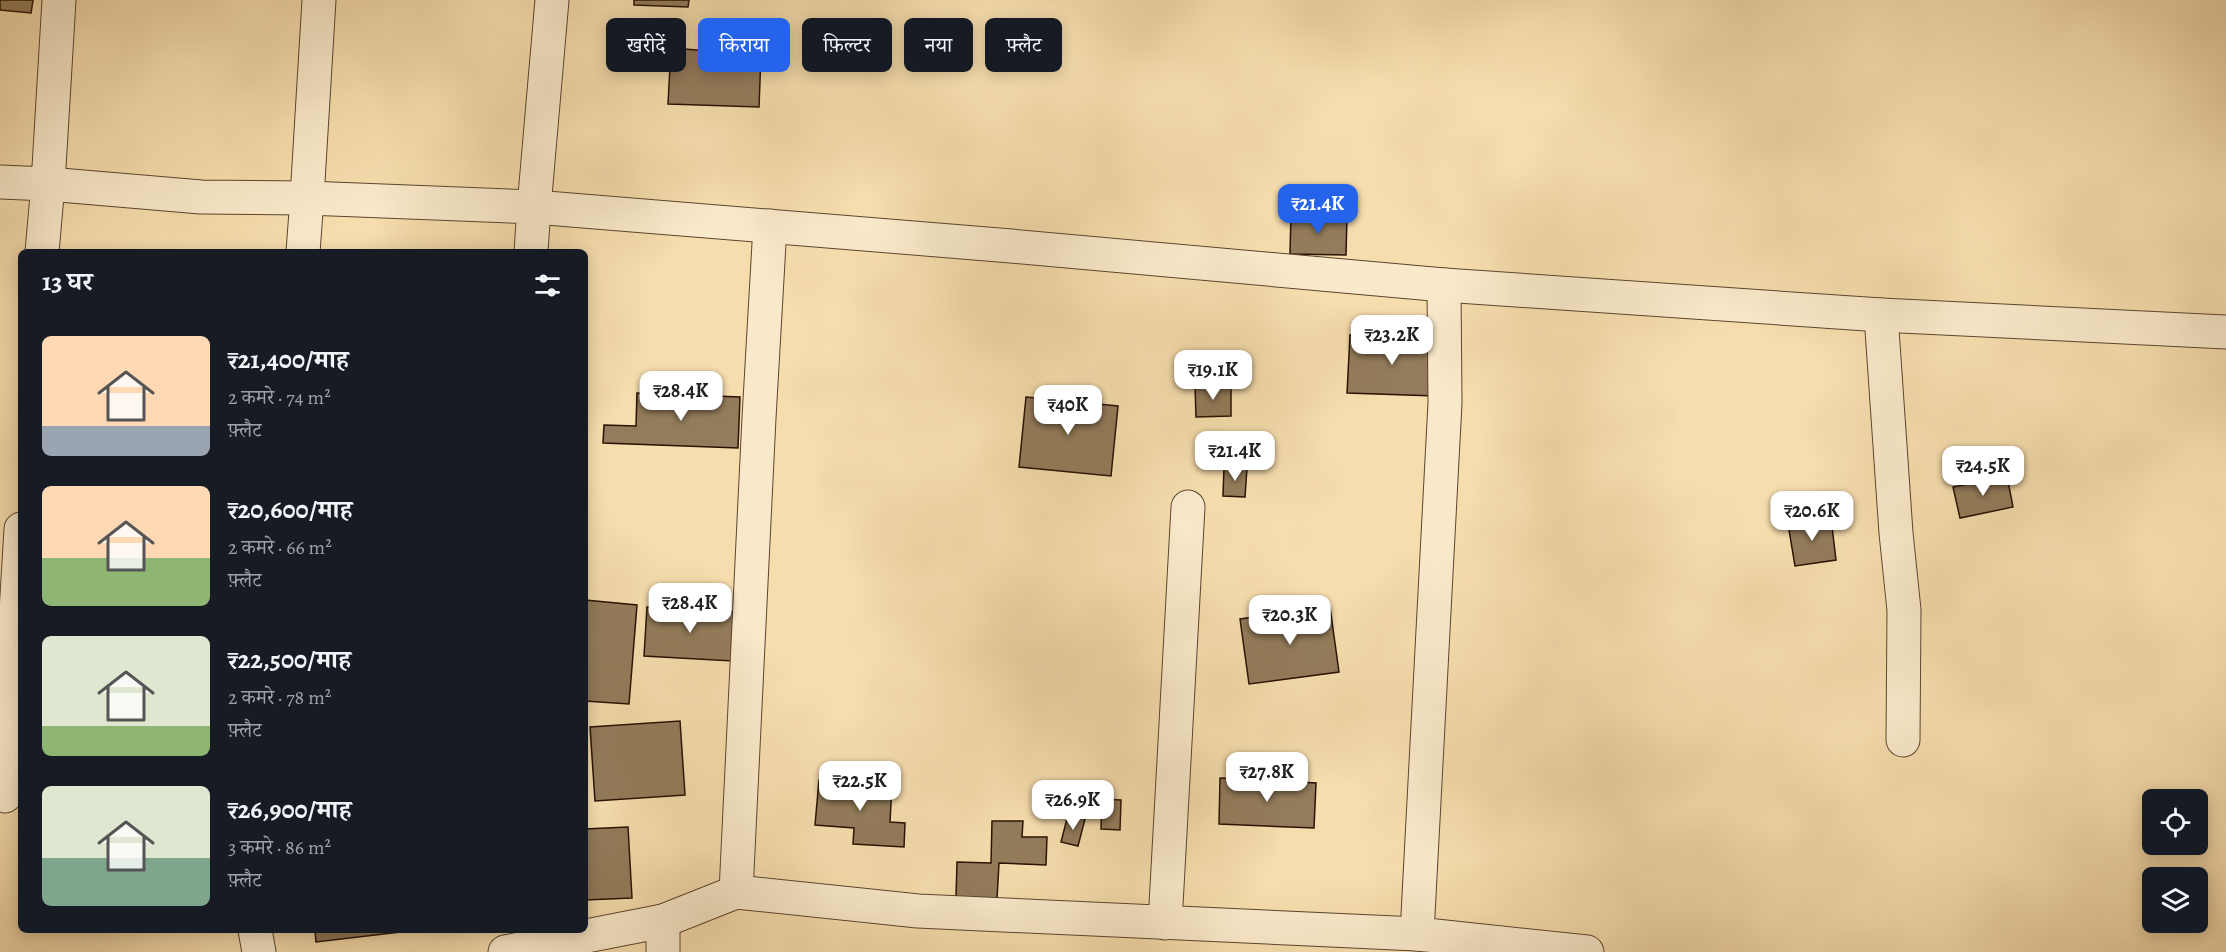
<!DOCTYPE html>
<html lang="hi">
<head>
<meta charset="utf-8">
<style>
	body { margin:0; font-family:Alegreya,"Noto Serif Devanagari",serif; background:#242831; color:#f1f3f6; height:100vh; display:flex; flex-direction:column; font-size:22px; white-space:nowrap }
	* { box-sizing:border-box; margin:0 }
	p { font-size:20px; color:#9ea1a6 }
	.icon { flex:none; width:33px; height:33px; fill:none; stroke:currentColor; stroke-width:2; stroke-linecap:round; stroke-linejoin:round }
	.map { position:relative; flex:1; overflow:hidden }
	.side { position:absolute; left:18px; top:249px; width:570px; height:684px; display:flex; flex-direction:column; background:#171b24; border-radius:9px; box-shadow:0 3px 15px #0003 }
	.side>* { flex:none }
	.top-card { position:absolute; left:606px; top:18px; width:570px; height:54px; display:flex; gap:12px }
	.buttons { position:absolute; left:2142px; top:789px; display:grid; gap:12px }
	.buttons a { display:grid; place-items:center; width:66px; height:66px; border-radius:9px; background:#171b24; box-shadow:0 3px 15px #0003; font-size:30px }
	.price { position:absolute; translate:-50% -51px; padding:0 14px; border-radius:12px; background:#fff; color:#222; font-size:20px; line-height:39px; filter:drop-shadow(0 2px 3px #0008) }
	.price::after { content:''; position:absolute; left:50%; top:36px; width:18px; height:14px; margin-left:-9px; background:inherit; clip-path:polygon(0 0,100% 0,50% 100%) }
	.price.on { background:#2563eb; color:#fff }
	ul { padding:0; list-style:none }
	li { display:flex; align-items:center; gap:18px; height:150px; padding:0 24px }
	li span { display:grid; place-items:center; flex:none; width:168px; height:120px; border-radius:9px; color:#555 }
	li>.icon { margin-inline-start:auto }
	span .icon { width:72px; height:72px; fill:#fffc; stroke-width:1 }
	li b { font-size:26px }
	h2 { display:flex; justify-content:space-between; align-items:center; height:72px; padding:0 24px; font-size:26px }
	.tag { padding:0 21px; border-radius:9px; background:#171b24; box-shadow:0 3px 15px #0003; font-size:21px; line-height:54px }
	.tag.on { background:#2563eb; color:#fff }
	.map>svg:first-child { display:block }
</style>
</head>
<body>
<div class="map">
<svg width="2226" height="952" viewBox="0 0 2226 952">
	<rect width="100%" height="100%" fill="#f6ddad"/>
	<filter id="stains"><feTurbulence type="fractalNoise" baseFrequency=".00333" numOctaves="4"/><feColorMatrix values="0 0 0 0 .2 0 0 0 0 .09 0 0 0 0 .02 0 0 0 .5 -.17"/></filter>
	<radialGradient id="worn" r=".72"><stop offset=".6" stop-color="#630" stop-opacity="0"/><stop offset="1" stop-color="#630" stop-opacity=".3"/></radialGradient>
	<g fill="#937c5b" stroke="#281202" stroke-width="1.5">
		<polygon points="0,0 33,0 31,13 0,10"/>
		<polygon points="634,0 689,0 688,7 634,5"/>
		<polygon points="671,48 761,55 759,107 668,104"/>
		<polygon points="1291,214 1347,216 1346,255 1290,254"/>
		<polygon points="1350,335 1438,338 1435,396 1347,393"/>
		<polygon points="1195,386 1231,386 1231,416 1196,417"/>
		<polygon points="637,393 740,397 738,448 603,443 604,425 636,426"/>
		<polygon points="1026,397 1118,406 1111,476 1019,467"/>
		<polygon points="1224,467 1247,468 1245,497 1223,496"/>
		<polygon points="2007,476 2013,507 1960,518 1953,487"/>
		<polygon points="1831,518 1836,560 1795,566 1788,524"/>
		<polygon points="585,600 637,605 629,704 585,701"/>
		<polygon points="647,607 735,612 733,661 644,656"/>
		<polygon points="1330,607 1339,672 1249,684 1240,619"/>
		<polygon points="680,721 685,795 595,801 590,727"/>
		<polygon points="1220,778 1316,783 1314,828 1219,824"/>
		<polygon points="819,780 892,784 890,822 905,823 904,847 853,844 854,828 815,825"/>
		<polygon points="1102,799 1121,800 1120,830 1101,829"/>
		<polygon points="1068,815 1085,819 1078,846 1061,842"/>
		<polygon points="992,821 1023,821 1022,837 1047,837 1046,865 999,863 997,899 956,897 957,862 991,863"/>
		<polygon points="628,827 632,898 585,900 585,829"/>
		<polygon points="315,930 418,930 316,942"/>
	</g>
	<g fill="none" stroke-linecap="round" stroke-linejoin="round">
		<defs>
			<g id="minor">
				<polyline points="552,0 534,207 1011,246 1444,285 1881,315 2226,332"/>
				<polyline points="0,182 48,184 59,0"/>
				<polyline points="770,226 759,418 736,892 918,911 1417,934"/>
				<polyline points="42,252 48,184 201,197 307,198 319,0"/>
				<polyline points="303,252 307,198 534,207 531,252"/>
				<polyline points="1444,285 1445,403 1417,934 1587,952"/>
				<polyline points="1881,315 1896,533 1904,610 1903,740"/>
				<polyline points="5,796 21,529"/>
				<polyline points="1165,923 1188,507"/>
				<polyline points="255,930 259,952"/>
				<polyline points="505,952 663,921 736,892"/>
				<polyline points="663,952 663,921"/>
			</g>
		</defs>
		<use href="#minor" stroke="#5c452d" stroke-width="35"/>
		<use href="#minor" stroke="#f9e9ca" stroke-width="33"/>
	</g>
	<rect width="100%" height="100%" filter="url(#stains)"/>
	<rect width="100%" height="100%" fill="url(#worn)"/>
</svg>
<div class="buttons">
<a><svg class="icon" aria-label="locate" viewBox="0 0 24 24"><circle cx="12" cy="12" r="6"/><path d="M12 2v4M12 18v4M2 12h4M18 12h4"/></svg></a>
<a><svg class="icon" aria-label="layers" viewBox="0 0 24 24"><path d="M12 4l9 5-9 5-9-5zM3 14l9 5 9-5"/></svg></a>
</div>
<b class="price on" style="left:1318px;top:235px">₹21.4K</b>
<b class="price" style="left:1392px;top:366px">₹23.2K</b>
<b class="price" style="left:1213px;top:401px">₹19.1K</b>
<b class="price" style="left:681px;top:422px">₹28.4K</b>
<b class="price" style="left:1068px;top:436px">₹40K</b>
<b class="price" style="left:1235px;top:482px">₹21.4K</b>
<b class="price" style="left:1983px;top:497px">₹24.5K</b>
<b class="price" style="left:1812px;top:542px">₹20.6K</b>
<b class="price" style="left:690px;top:634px">₹28.4K</b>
<b class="price" style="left:1290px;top:646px">₹20.3K</b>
<b class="price" style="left:1267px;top:803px">₹27.8K</b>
<b class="price" style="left:860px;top:812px">₹22.5K</b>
<b class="price" style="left:1073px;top:831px">₹26.9K</b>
<div class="top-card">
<a class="tag">खरीदें</a>
<a class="tag on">किराया</a>
<a class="tag">फ़िल्टर</a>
<a class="tag">नया</a>
<a class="tag">फ़्लैट</a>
</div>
<section class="side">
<h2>13 घर<svg class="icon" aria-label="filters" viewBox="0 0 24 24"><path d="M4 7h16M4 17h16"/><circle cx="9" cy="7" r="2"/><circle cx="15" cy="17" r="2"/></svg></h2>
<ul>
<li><span style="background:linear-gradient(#ffd9b3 75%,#9aa5b1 0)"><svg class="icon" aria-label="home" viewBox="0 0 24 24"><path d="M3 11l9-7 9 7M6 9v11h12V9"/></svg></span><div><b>₹21,400/माह</b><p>2 कमरे · 74 m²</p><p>फ़्लैट</p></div></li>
<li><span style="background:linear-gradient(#ffd9b3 60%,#8fb573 0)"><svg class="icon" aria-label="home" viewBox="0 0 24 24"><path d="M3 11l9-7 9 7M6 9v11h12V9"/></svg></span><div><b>₹20,600/माह</b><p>2 कमरे · 66 m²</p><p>फ़्लैट</p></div></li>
<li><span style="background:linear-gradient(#dfe7d0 75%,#8fb573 0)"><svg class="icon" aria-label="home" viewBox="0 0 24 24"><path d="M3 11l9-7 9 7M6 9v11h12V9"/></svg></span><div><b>₹22,500/माह</b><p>2 कमरे · 78 m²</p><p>फ़्लैट</p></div></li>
<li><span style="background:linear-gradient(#dfe7d0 60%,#7fa58c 0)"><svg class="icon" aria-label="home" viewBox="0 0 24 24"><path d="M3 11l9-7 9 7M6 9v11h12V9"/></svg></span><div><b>₹26,900/माह</b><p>3 कमरे · 86 m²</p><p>फ़्लैट</p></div></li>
</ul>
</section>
</div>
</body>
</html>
